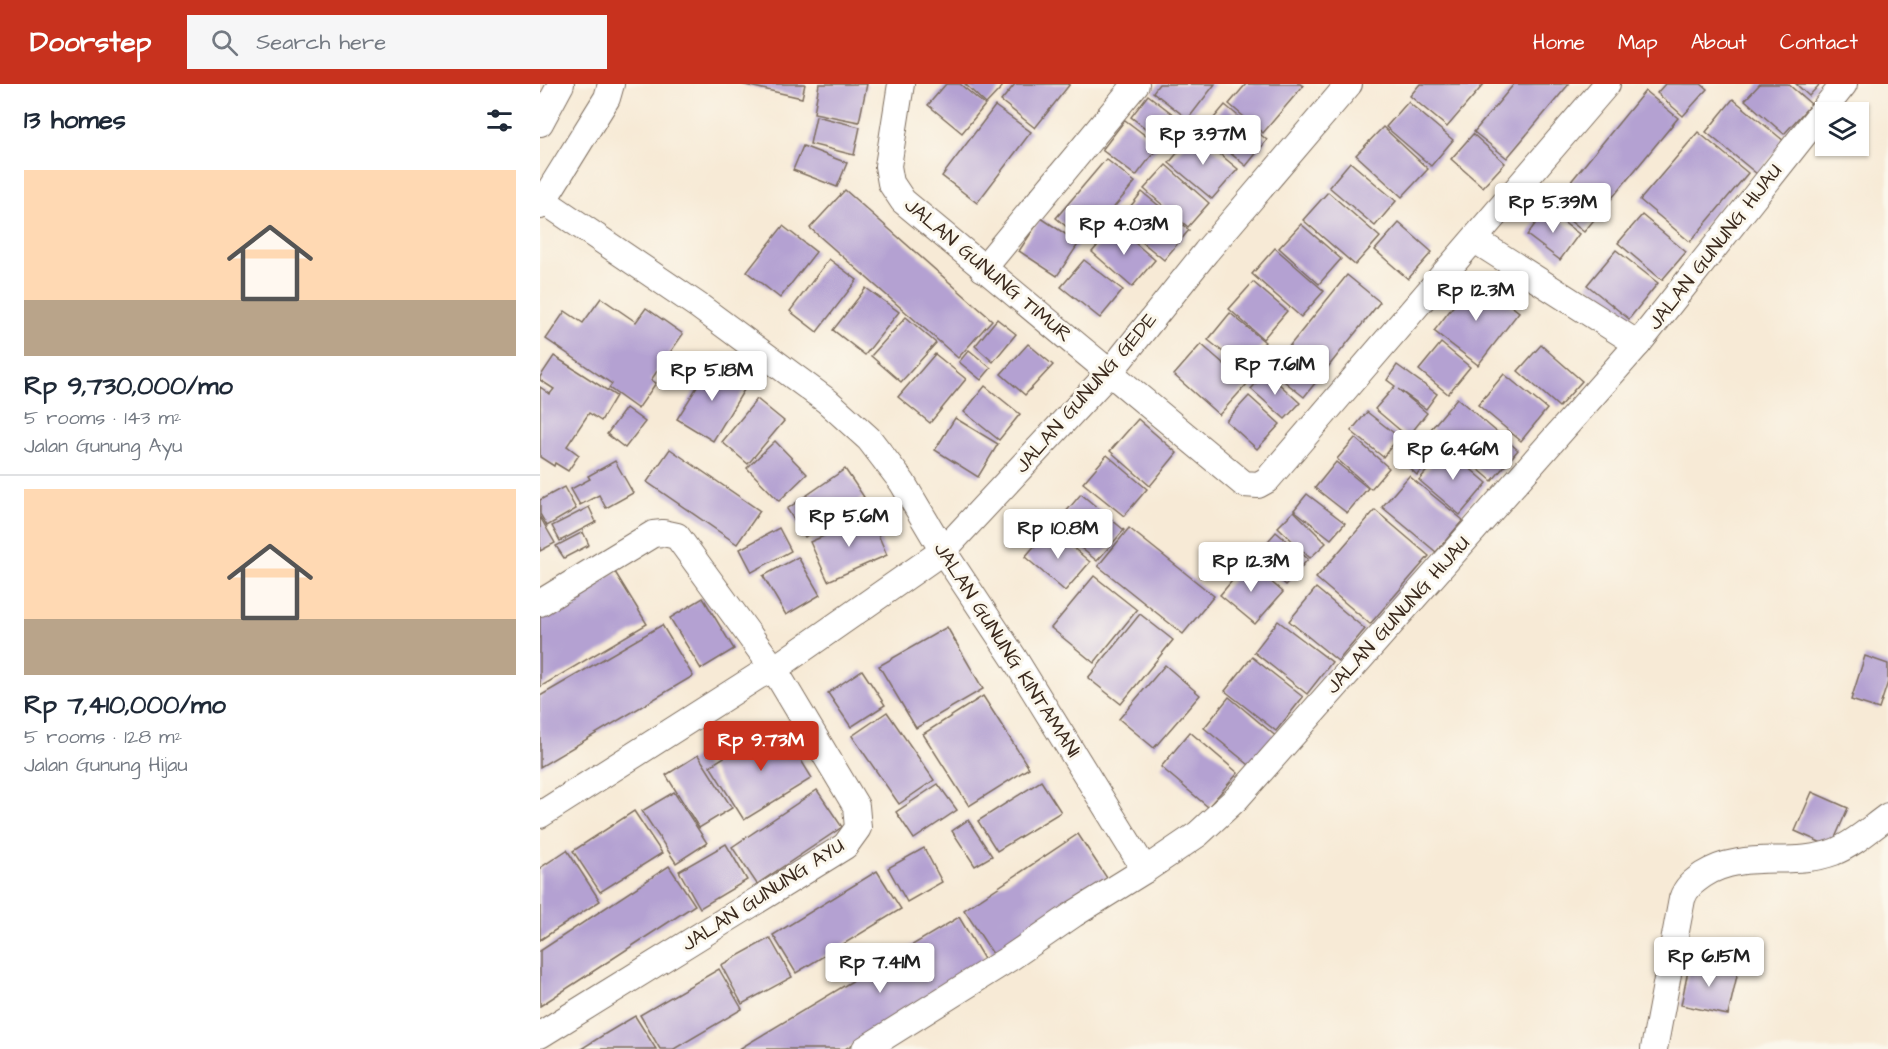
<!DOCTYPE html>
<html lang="en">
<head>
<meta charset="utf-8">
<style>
	body { margin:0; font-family:"Architects Daughter",sans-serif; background:#f6f6f7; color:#1f2937; height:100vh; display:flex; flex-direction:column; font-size:22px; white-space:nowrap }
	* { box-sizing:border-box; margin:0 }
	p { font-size:20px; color:#747a83 }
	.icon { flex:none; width:33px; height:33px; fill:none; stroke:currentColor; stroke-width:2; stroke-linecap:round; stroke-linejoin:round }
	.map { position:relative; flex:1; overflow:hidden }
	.sheet { display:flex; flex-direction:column; background:#fff; width:540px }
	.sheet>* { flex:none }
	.buttons { position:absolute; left:1275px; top:18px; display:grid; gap:12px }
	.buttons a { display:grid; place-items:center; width:54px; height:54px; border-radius:0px; background:#fff; box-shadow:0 2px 4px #0004; font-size:30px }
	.price { position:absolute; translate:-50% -51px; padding:0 14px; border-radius:6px; background:#fff; color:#222; font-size:20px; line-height:39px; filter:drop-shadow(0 2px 3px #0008) }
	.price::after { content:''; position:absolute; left:50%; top:36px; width:18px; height:14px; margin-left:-9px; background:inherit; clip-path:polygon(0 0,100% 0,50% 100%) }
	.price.selected { background:#c8321e; color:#fff }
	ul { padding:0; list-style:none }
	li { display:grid; align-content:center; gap:12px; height:318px; padding:0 24px }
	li+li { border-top:2px solid #e0e1e3 }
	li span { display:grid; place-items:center; height:186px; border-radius:0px; color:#555 }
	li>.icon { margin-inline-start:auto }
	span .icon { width:108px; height:108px; fill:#fffc; stroke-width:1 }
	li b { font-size:26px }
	h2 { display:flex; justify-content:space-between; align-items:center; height:72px; padding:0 24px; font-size:26px }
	header { display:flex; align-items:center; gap:36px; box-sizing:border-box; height:84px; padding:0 30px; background:#c8321e; color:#fff }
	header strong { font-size:28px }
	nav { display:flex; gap:33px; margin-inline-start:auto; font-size:21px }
	.search { width:420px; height:54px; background:#f6f6f7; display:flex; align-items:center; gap:15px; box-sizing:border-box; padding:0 21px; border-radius:0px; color:#747a83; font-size:22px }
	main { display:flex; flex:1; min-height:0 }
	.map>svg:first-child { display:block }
</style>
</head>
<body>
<header>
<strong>Doorstep</strong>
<div class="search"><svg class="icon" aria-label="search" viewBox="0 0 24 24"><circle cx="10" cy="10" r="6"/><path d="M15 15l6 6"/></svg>Search here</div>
<nav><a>Home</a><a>Map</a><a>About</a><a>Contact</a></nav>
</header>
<main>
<section class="sheet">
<h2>13 homes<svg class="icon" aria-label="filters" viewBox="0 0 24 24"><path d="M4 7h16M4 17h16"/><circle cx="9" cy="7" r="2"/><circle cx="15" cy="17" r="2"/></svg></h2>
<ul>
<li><span style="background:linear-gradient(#ffd9b3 70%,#b9a48a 0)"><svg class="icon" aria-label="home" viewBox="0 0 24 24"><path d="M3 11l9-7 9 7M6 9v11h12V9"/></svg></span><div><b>Rp 9,730,000/mo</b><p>5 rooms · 143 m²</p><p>Jalan Gunung Ayu</p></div></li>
<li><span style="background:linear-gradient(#ffd9b3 70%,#b9a48a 0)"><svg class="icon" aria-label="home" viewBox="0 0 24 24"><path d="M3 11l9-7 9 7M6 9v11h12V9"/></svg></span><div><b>Rp 7,410,000/mo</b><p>5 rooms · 128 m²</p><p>Jalan Gunung Hijau</p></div></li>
</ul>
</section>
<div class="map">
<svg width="1348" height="965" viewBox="0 0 1348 965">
	<rect width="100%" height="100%" fill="#fbf7ec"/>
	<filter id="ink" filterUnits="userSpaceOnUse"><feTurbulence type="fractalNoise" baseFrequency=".0167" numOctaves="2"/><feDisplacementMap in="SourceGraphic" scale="12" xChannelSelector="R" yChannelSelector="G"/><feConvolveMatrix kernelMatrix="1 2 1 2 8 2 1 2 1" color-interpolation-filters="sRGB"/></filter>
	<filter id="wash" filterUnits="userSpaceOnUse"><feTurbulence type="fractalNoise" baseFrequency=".008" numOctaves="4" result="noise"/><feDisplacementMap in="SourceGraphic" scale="24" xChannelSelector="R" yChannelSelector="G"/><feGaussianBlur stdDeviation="1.35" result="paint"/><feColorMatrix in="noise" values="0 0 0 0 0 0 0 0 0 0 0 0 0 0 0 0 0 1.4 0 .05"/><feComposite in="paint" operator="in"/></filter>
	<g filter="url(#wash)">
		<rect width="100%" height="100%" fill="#f7ead6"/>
		<g id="blocks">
			<g fill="#b4a1d2">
				<polygon points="201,0 265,0 262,14"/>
				<polygon points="279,0 327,0 319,38 274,29"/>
				<polygon points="406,0 420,0 445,21 422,49 388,21"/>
				<polygon points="425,0 459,0 462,3 446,20"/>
				<polygon points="475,0 530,0 495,44 461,17"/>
				<polygon points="619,0 675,0 648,35 613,8"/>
				<polygon points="706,0 760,0 763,2 723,49 689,20"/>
				<polygon points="880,0 944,0 907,43 870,12"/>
				<polygon points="974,0 1029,0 967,74 934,48"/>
				<polygon points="1125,0 1161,0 1167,5 1143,32 1117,9"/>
				<polygon points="1220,0 1248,0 1271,20 1244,50 1205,16"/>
				<polygon points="1256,0 1280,0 1269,12"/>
				<polygon points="1105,7 1138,34 1044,148 1011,122"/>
				<polygon points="608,11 643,38 626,60 591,33"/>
				<polygon points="1193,15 1244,57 1217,90 1166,48"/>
				<polygon points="868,18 913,56 891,82 846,43"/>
				<polygon points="685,21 727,56 706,82 663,47"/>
				<polygon points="455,22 491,48 437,119 402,92"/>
				<polygon points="276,32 320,43 314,71 270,60"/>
				<polygon points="585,36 619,62 596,92 562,66"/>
				<polygon points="843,43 888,85 862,113 816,71"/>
				<polygon points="1158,48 1208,89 1150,158 1100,116"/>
				<polygon points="654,49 698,85 672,115 629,79"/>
				<polygon points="933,50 965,79 943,103 911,75"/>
				<polygon points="263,62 307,79 297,103 253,86"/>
				<polygon points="566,75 595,98 545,158 516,134"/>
				<polygon points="810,78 856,117 835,142 789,103"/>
				<polygon points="626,81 669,119 648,143 604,105"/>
				<polygon points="305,106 452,236 418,274 270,144"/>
				<polygon points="602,108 649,146 624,176 578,138"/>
				<polygon points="788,108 840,153 815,181 763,136"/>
				<polygon points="1006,125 1039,150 1020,176 987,151"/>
				<polygon points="1102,131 1146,168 1122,196 1078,159"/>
				<polygon points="501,134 539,159 517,192 479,167"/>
				<polygon points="859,139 892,168 868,195 835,166"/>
				<polygon points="761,140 801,175 779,200 739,164"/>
				<polygon points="243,142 276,168 240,214 207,188"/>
				<polygon points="575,142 615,176 592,203 552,168"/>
				<polygon points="735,164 784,207 761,233 712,190"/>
				<polygon points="1076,166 1118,199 1089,235 1047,201"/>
				<polygon points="289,175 317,196 277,248 250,227"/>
				<polygon points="544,176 583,206 560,234 521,203"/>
				<polygon points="807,191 840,218 764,313 730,286"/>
				<polygon points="935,194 979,228 938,281 894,247"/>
				<polygon points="713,198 747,227 723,255 689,225"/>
				<polygon points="326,204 359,228 325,271 293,246"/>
				<polygon points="61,214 96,238 106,224 143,250 111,296 116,299 98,325 69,304 72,300 6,255 25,227 43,239"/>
				<polygon points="690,229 725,258 703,284 668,256"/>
				<polygon points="366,233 396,259 361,298 331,272"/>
				<polygon points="457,235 476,250 453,278 435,262"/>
				<polygon points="901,259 930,283 908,310 879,286"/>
				<polygon points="488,260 513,281 485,311 461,290"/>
				<polygon points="661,260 707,300 679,331 634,291"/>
				<polygon points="1001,261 1042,297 1019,323 978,287"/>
				<polygon points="429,266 451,284 441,296 419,278"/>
				<polygon points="395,270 426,295 390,339 358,313"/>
				<polygon points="14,272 76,312 61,337 49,329 27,362 39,371 28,387 15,379 14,382 0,373 0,303 10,310 14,305 0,296 0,293"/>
				<polygon points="172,279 207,301 173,357 137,335"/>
				<polygon points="857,281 897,310 886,325 858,305 887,329 868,353 835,325 855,302 847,296"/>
				<polygon points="726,288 760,319 745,335 711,305"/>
				<polygon points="964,290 1007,325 981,357 938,321"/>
				<polygon points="445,302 480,330 459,356 424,328"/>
				<polygon points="709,312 740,340 717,365 686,337"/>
				<polygon points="917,314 978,366 952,397 891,345"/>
				<polygon points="217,315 244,337 208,380 182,358"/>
				<polygon points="86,324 105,338 85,364 67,350"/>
				<polygon points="827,328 859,353 843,373 811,347"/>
				<polygon points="415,334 458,360 438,393 395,366"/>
				<polygon points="598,335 637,369 610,402 570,367"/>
				<polygon points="815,354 849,384 831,405 797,375"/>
				<polygon points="235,357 267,390 239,417 207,384"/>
				<polygon points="877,360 893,373 877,391 862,377"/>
				<polygon points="906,364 947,399 920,431 879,396"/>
				<polygon points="130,365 220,427 197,460 107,398"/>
				<polygon points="567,371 607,405 584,432 543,399"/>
				<polygon points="75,377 93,409 66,424 59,411 40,421 31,405 50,395 48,392"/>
				<polygon points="796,378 828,404 807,429 775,404"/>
				<polygon points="305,385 324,413 265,453 247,425"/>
				<polygon points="869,392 923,436 896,468 842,423"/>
				<polygon points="24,403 36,425 7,442 0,430 0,416"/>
				<polygon points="541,410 584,446 557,477 514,442"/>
				<polygon points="767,410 805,439 791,455 754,426"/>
				<polygon points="49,423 56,438 20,457 12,442"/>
				<polygon points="835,426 889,472 830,540 776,494"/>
				<polygon points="754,427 786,459 770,474 738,443"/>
				<polygon points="330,432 347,471 288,497 270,458"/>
				<polygon points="0,433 15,459 0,467"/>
				<polygon points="239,444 251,467 212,488 200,465"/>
				<polygon points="510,444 550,478 525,507 485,473"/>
				<polygon points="589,444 674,512 643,550 558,482"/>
				<polygon points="43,448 49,461 24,474 16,462"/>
				<polygon points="736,448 768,475 746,501 714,473"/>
				<polygon points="258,473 280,511 246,531 223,492"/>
				<polygon points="708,478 743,508 715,540 680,511"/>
				<polygon points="75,488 107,540 0,603 0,532"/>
				<polygon points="554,492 597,526 554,579 511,544"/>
				<polygon points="776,504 825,545 798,577 749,537"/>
				<polygon points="163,514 194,565 161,585 130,534"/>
				<polygon points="600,530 633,556 581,620 548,594"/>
				<polygon points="738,537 792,578 767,610 714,568"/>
				<polygon points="122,541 153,592 0,683 0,612"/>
				<polygon points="407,543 443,605 376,644 339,582"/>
				<polygon points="1325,572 1348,580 1348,598 1339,625 1311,616"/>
				<polygon points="712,573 763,613 736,647 685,607"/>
				<polygon points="625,581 660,611 614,664 579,635"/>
				<polygon points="322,586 345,621 311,643 288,609"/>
				<polygon points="443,612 489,684 429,722 383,650"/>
				<polygon points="689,613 738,654 714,685 664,644"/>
				<polygon points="347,628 394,696 359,720 312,652"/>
				<polygon points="238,639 272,694 204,736 170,682"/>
				<polygon points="650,648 698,689 668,723 621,683"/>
				<polygon points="158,671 192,724 159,744 126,691"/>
				<polygon points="501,697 521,728 457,767 438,737"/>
				<polygon points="398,700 417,726 374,755 356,728"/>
				<polygon points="277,706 302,743 217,800 192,763"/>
				<polygon points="134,708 167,759 136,779 102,727"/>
				<polygon points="1272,708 1308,724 1291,763 1255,747"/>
				<polygon points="94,727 122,769 60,808 33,767"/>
				<polygon points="428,736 452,772 435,782 412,747"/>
				<polygon points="538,750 567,794 453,870 424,826"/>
				<polygon points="186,760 207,796 160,824 139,787"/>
				<polygon points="384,764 402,798 367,818 348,784"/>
				<polygon points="27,766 60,817 0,856 0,784"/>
				<polygon points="129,782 155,821 0,922 0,867"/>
				<polygon points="337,787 361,825 256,889 233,851"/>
				<polygon points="419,833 447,880 305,965 199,965"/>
				<polygon points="230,854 252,893 202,920 181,881"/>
				<polygon points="1150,877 1198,887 1188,931 1141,921"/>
				<polygon points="179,885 202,925 134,965 120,965 100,931"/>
				<polygon points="95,932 116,965 41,965 65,950"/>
			</g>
		</g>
	</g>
	<g filter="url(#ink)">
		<use href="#blocks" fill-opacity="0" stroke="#7d6d5e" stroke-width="1.5"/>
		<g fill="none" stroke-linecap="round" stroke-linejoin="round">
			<defs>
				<g id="minor">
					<polyline points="361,0 348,82 351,99 363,117 704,400 718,401 727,396 1067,0"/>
					<polyline points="0,39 21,0"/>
					<polyline points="4,117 160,223 287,317 329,355 362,398 403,467 474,574 605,786"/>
					<polyline points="0,122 67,14 71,0"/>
					<polyline points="935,156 1098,260"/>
					<polyline points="443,185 596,0"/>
					<polyline points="0,519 113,450 123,449 137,452 234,585 316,722 318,744 305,762 0,951"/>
					<polyline points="0,731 218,592 234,585 403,467 570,288 666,168 809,0"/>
					<polyline points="325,965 470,874 534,830 605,786 658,750 697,714 1098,260 1304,0"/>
					<path d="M1114 965 1142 815C1146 803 1153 798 1163 791 1203 765 1251 784 1294 768 1314 760 1331 744 1348 732"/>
				</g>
			</defs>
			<use href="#minor" stroke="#7d6d5e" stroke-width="28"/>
			<use href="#minor" stroke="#fff" stroke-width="26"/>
		</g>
	</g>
	<g text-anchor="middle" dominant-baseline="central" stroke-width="6" stroke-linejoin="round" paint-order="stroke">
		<g font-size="20" fill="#3b2a1e" stroke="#fbf7ec">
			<text transform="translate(1175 163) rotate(-52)">JALAN GUNUNG HIJAU</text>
			<text transform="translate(448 186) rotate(40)">JALAN GUNUNG TIMUR</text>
			<text transform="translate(546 309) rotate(-49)">JALAN GUNUNG GEDE</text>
			<text transform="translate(858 531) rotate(-48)">JALAN GUNUNG HIJAU</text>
			<text transform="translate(467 566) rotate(57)">JALAN GUNUNG KINTAMANI</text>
			<text transform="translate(223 811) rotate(-33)">JALAN GUNUNG AYU</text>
		</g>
	</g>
</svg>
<div class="buttons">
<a><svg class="icon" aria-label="layers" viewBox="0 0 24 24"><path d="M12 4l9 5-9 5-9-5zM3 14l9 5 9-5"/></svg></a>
</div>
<b class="price" style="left:663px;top:82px">Rp 3.97M</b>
<b class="price" style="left:1013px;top:150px">Rp 5.39M</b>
<b class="price" style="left:584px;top:172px">Rp 4.03M</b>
<b class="price" style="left:936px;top:238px">Rp 12.3M</b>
<b class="price" style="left:735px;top:312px">Rp 7.61M</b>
<b class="price" style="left:172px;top:318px">Rp 5.18M</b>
<b class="price" style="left:913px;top:397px">Rp 6.46M</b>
<b class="price" style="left:309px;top:464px">Rp 5.6M</b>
<b class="price" style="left:518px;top:476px">Rp 10.8M</b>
<b class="price" style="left:711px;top:509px">Rp 12.3M</b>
<b class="price selected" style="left:221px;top:688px">Rp 9.73M</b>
<b class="price" style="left:1169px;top:904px">Rp 6.15M</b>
<b class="price" style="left:340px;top:910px">Rp 7.41M</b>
</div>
</main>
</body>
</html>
